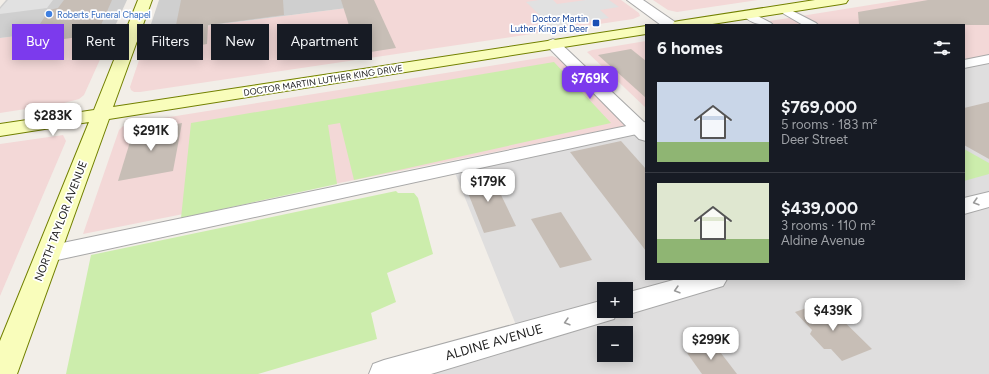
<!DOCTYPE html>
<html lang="en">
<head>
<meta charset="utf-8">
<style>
	body { margin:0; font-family:Figtree,sans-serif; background:#20242c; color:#f1f3f6; height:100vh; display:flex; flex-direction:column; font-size:15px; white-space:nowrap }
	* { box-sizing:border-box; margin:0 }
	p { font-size:13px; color:#9ea1a6 }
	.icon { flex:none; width:22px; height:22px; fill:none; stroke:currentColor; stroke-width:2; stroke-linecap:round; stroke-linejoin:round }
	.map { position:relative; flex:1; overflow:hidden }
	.panel { position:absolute; left:645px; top:24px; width:320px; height:256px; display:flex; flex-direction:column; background:#171b24; border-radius:0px; box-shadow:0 2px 10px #0003 }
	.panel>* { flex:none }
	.banner { position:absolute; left:12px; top:24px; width:380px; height:36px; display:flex; gap:8px }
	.controls { position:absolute; left:597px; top:282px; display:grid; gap:8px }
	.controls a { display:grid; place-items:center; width:36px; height:36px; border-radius:0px; background:#171b24; box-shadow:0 2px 10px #0003; font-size:20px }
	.price { position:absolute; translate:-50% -34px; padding:0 9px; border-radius:8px; background:#fff; color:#222; font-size:13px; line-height:26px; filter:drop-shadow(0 1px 2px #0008) }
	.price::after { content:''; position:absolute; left:50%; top:24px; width:12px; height:9px; margin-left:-6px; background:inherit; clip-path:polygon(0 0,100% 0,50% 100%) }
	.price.active { background:#7c3aed; color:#fff }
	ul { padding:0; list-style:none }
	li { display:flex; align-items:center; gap:12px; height:100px; padding:0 12px }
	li+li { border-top:1px solid #363941 }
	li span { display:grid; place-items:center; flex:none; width:112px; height:80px; border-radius:0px; color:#555 }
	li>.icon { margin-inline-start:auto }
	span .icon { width:48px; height:48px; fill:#fffc; stroke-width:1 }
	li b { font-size:17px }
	h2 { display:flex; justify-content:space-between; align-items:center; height:48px; padding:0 12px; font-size:17px }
	.tag { padding:0 14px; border-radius:0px; background:#171b24; box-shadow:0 2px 10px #0003; font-size:14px; line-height:36px }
	.tag.active { background:#7c3aed; color:#fff }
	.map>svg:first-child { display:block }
</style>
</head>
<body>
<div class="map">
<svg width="989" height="374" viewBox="0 0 989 374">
	<rect width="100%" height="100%" fill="#f2eee8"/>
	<path fill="#dfdede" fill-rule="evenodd" d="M989 63V374H384L520 335 453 168 646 130V279H964V68ZM604 289H626V311H604ZM604 333H626V355H604Z"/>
	<g fill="#f3d8d7">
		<polygon points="345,0 621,0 639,13 640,16 633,19 140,92 134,92 131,90 130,87 148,33 347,8"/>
		<polygon points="653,0 758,0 677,12 668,10"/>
		<polygon points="901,0 989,0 989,55 964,60 964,25 745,25"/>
		<polygon points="116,24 84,95 79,99 64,103 0,113 0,38"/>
		<polygon points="646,41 646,108 587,52 592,50"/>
		<polygon points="552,56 562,60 625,126 83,234 119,130 123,126 132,123"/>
		<polygon points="63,135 66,141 0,296 0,144"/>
	</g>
	<g fill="#cfcfcf">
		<polygon points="6,0 127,0 116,24 0,38 0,7"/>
		<polygon points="159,0 345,0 347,8 148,33"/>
	</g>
	<g fill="#ccedac">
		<polygon points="554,62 611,123 354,180 340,123 328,125 337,184 181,218 191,123"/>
		<polygon points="964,149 989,163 989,174 964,181"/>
		<polygon points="396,191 398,193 414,193 418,198 433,254 387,273 396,302 371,313 377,339 258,374 66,374 91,255"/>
	</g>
	<g fill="#e1e1e1">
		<polygon points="8,0 53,0 47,8 0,14 0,9"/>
		<polygon points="539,0 553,0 557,4 586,0 609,0 619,7 600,10 609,18 552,27 526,2"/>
	</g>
	<g fill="#c7beb6">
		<polygon points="64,0 112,0 101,25 91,26 86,36 27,44 49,10 58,8"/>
		<polygon points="181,0 283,0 284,15 208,25 207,44 171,50"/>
		<polygon points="341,0 374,0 396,48 358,54"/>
		<polygon points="928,0 989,0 989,25 859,25 858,12"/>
		<polygon points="631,49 646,61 646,98 598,55"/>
		<polygon points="989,102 989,159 964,145 964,108"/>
		<polygon points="182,123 173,171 118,181 133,132"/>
		<polygon points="621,141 646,169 646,251 570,152"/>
		<polygon points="490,172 516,226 484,233 462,178"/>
		<polygon points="561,212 592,260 560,268 531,219"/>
		<polygon points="824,302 872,349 842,361 831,349 824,349 810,334 812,330 795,312"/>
		<polygon points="714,344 737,374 702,374 687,353"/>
	</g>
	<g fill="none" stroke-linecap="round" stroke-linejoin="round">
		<defs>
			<g id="lane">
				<polygon points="783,6 816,23 818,25 803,25 779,11 777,9 779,7"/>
				<path d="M748 11 771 23 773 25C761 25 750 24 742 14Z"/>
				<polygon points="989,55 989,63 964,68 964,60"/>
				<polygon points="646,122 646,132 48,262 41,259 38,254 41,249 48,246"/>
			</g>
			<g id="street">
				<polygon points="627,0 643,0 675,22 677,25 661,25"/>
				<polygon points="553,39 558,41 646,124 646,141 639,139 548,47 545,44 548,41"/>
				<polygon points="989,192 989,207 964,214 964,198"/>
				<polygon points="677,279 727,279 723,286 626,315 617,312 614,319 604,322 431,374 369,374 373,364 384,360 604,300 604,311 626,311 626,293"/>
			</g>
			<g id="secondary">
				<polygon points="138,0 152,0 113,107 646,26 646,34 109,119 17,374 0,374 0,341 89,122 0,136 0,124 94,110"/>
				<polygon points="815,0 848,0 846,3 841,4 706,25 672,25 674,22 679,21"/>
			</g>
		</defs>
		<use href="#lane" stroke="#a8a8a8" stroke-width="2"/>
		<use href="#street" stroke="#a8a8a8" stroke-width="2"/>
		<use href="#secondary" stroke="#728000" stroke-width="2"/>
		<use href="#lane" fill="#fff" fill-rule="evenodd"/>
		<use href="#street" fill="#fff" fill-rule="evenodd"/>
		<use href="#secondary" fill="#f9fdbb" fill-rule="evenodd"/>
	</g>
	<defs><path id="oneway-chevron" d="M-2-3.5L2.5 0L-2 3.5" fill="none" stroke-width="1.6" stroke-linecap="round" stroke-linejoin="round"/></defs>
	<g stroke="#9b9b9b">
		<use href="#oneway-chevron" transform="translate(976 202) rotate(164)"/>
		<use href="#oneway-chevron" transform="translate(677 290) rotate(164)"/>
		<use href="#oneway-chevron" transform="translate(567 322) rotate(164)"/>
	</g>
	<circle fill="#3f7fe0" stroke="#fff" stroke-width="1.5" cx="49" cy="14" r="4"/>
	<rect fill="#1a4fb4" stroke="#fff" stroke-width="1.5" x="592" y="19" width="8" height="8" rx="2"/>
	<g text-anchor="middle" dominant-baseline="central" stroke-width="3.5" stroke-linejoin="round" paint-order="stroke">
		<g font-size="9" fill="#366cbe" stroke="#fff" text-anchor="start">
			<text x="57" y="14">Roberts Funeral Chapel</text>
		</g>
		<g font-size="9" fill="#164399" stroke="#fff" text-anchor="end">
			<text x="588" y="18">Doctor Martin<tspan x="588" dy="10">Luther King at Deer</tspan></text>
		</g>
		<g font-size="9" fill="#212121" stroke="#fff">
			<text transform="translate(323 80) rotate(-9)">DOCTOR MARTIN LUTHER KING DRIVE</text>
		</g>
		<g font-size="11" fill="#212121" stroke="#fff">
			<text transform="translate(61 221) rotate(-69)">NORTH TAYLOR AVENUE</text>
		</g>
		<g font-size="13" fill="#212121" stroke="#fff">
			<text transform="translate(494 342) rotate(-16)">ALDINE AVENUE</text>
		</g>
	</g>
</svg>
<div class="controls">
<a>+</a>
<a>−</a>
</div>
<b class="price active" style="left:590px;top:100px">$769K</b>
<b class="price" style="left:53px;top:137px">$283K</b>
<b class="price" style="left:151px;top:152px">$291K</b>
<b class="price" style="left:488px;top:203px">$179K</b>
<b class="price" style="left:833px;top:332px">$439K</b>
<b class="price" style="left:711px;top:361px">$299K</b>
<div class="banner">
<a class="tag active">Buy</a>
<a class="tag">Rent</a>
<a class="tag">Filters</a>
<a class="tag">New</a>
<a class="tag">Apartment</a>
</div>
<section class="panel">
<h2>6 homes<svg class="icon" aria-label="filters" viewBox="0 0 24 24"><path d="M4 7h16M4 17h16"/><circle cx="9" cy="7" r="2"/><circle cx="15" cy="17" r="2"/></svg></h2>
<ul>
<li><span style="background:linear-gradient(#c9d6e8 75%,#8fb573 0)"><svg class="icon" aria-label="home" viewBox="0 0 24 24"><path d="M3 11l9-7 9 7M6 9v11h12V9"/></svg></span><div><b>$769,000</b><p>5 rooms · 183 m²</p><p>Deer Street</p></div></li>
<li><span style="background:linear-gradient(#dfe7d0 70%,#8fb573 0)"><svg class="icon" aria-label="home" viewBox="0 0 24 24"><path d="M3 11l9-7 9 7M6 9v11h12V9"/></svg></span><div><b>$439,000</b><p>3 rooms · 110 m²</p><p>Aldine Avenue</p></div></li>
</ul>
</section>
</div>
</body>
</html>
